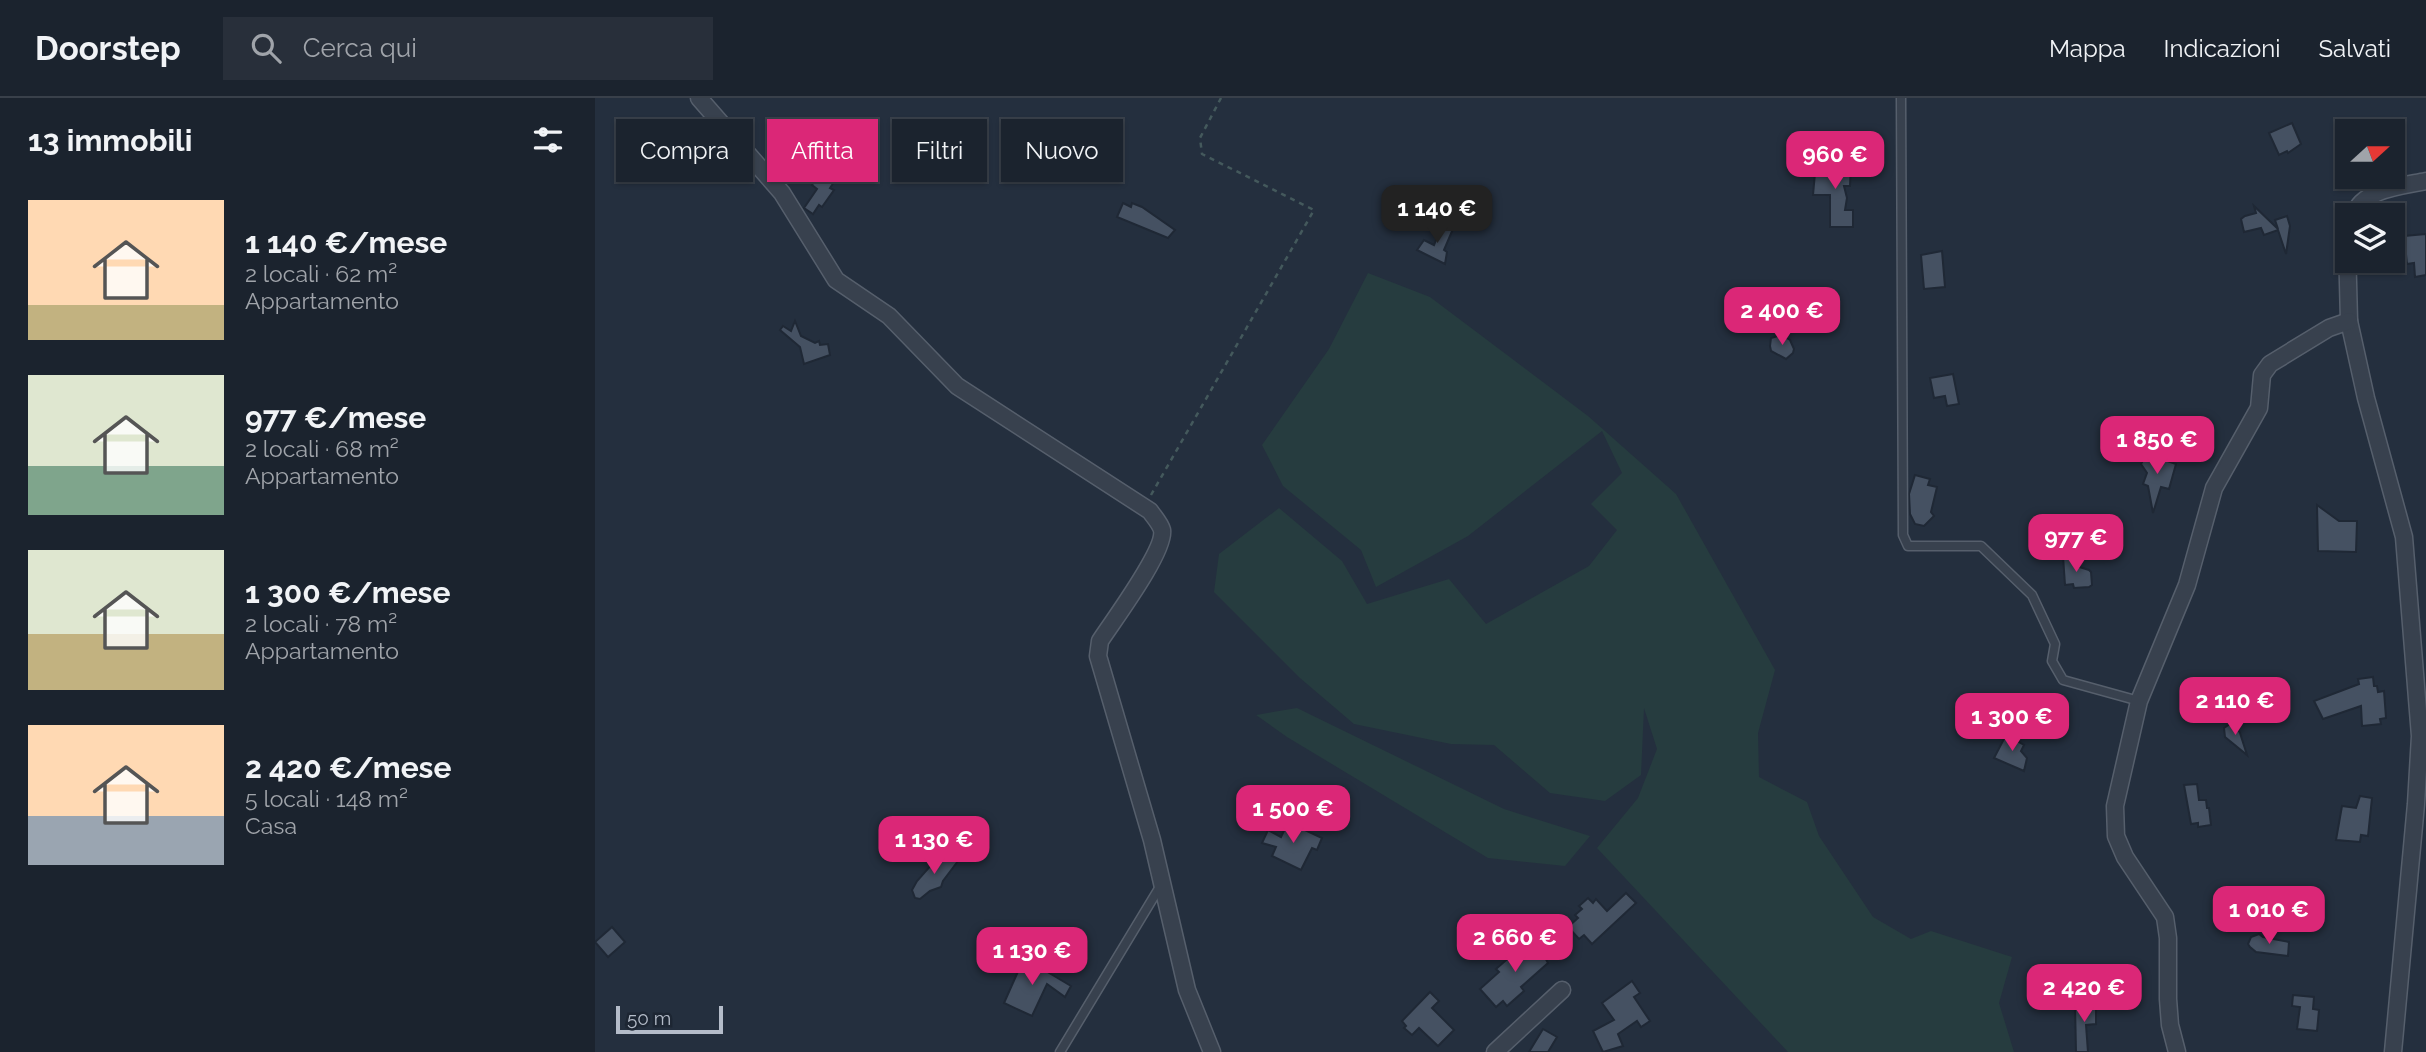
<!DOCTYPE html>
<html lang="it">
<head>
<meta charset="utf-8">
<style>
	body { margin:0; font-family:Raleway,sans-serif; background:#282f3a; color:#f1f3f6; height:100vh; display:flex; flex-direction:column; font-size:26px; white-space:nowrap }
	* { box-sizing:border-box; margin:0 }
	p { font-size:23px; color:#a0a4aa }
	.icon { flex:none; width:38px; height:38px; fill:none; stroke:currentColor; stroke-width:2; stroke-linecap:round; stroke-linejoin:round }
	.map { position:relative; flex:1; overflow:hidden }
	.details { display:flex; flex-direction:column; background:#1b232e; width:595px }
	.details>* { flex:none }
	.hud { position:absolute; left:21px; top:21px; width:665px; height:63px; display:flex; gap:14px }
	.needle { width:46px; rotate:69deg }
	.fabs { position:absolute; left:1740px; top:21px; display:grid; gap:14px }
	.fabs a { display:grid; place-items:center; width:70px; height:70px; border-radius:0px; background:#1b232e; box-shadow:0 2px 5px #0004,0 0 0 2px #39404a; font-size:35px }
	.scale { position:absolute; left:21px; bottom:18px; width:107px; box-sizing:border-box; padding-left:7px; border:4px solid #b4bcc9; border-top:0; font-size:19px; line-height:24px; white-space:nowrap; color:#b4bcc9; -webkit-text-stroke:5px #1d2633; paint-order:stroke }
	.price { position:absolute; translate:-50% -60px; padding:0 16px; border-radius:14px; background:#db2777; color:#fff; font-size:23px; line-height:46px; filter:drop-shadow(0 2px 4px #0008) }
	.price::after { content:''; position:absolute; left:50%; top:42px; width:21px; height:16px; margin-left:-10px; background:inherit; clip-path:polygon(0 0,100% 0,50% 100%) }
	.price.active { background:#222; color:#fff }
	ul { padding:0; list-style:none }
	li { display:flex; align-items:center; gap:21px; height:175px; padding:0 28px }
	li span { display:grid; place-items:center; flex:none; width:196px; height:140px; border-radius:0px; color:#555 }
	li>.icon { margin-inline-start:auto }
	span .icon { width:84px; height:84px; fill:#fffc; stroke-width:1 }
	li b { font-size:30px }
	h2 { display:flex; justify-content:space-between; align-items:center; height:84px; padding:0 28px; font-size:30px }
	.chip { padding:0 24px; border-radius:0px; background:#1b232e; box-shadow:0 2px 5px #0004,0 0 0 2px #39404a; font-size:24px; line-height:63px }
	.chip.active { background:#db2777; color:#fff }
	header { display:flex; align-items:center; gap:42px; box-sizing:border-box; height:98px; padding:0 35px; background:#1b232e; border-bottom:2px solid #39404a }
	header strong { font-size:33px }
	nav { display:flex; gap:38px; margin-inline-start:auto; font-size:24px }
	.search { width:490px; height:63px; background:#282f3a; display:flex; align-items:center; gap:18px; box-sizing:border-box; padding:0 24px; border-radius:0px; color:#a0a4aa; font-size:26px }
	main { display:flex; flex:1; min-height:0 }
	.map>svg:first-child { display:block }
</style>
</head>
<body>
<header>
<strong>Doorstep</strong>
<div class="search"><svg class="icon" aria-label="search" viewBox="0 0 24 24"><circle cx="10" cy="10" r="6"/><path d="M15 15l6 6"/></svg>Cerca qui</div>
<nav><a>Mappa</a><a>Indicazioni</a><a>Salvati</a></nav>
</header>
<main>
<section class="details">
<h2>13 immobili<svg class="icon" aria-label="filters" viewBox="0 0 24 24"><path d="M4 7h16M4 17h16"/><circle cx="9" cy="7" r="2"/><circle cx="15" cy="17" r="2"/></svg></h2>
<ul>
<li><span style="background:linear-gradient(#ffd9b3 75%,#c2b280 0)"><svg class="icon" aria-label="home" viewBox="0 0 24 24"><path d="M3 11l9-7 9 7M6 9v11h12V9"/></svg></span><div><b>1 140 €/mese</b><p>2 locali · 62 m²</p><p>Appartamento</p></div></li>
<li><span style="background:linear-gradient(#dfe7d0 65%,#7fa58c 0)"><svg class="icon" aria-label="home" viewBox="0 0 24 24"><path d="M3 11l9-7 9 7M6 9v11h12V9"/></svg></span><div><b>977 €/mese</b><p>2 locali · 68 m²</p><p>Appartamento</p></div></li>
<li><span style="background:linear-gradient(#dfe7d0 60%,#c2b280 0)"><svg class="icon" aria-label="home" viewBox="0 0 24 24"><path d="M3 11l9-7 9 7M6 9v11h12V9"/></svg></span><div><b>1 300 €/mese</b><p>2 locali · 78 m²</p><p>Appartamento</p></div></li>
<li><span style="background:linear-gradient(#ffd9b3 65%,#9aa5b1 0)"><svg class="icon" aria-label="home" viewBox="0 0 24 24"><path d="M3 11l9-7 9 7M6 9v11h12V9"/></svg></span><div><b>2 420 €/mese</b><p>5 locali · 148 m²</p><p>Casa</p></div></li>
</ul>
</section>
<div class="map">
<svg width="1831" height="954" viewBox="0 0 1831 954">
	<rect width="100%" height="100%" fill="#242f3e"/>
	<g fill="#263c3f">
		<polygon points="773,175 835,199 993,318 1081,396 1180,572 1163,635 1164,679 1212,704 1224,738 1278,819 1316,841 1336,833 1417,859 1404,905 1419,954 1193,954 1002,750 1043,700 1062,651 1049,610 1046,677 1010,703 955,695 899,647 856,646 759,626 705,580 619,494 624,456 684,410 747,463 772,506 854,481 891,526 994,468 1022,432 996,406 1027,375 1007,333 873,438 781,489 766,452 688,388 667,347 734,251"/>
		<polygon points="702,610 909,711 995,738 970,768 893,760 692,639 661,617"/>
	</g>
	<g fill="#455162" stroke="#1f2835" stroke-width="2">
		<polygon points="1697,25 1706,46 1693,55 1692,53 1684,57 1674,35"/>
		<polygon points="1221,64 1256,65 1255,88 1249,88 1252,100 1250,112 1258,112 1258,129 1235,129 1235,97 1218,97"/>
		<polygon points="226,74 239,84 235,90 239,92 227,109 224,107 218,116 209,110 222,91 217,87"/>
		<polygon points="528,105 536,109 537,105 547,109 580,132 573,140 522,119"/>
		<polygon points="1659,108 1683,131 1680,122 1692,118 1695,128 1691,156 1683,132 1669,137 1666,130 1649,134 1646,121 1650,118 1661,115"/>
		<polygon points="847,127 858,131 849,152 852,154 850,166 822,152 829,142 839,147"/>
		<polygon points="1831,136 1831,177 1820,179 1819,165 1812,166 1809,138"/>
		<polygon points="1347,153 1350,189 1329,191 1326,157"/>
		<polygon points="200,223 206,238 220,245 224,243 225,247 233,246 235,257 209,266 205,249 185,232 188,228 196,233"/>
		<polygon points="1187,237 1195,242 1199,251 1198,255 1191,261 1176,253 1175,248 1176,240"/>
		<polygon points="1358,276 1364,306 1352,308 1350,298 1339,300 1335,280"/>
		<polygon points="1555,357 1581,366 1574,391 1566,389 1558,415 1553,388 1548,386 1552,375 1546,366 1550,359"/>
		<polygon points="1320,377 1335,381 1333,387 1342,389 1336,414 1339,418 1329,428 1320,426 1315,416 1314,396"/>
		<polygon points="1722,407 1744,423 1762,423 1761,454 1723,453"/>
		<polygon points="1480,457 1481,468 1494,472 1496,474 1497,487 1494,489 1479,490 1478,486 1470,487 1468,458"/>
		<polygon points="1778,579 1779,588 1782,588 1783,594 1789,593 1791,620 1785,621 1786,626 1767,628 1766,608 1728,621 1719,603 1764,586 1763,581"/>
		<polygon points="1635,626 1640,627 1645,635 1652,657 1630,639 1629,630"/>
		<polygon points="1411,637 1429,647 1426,653 1432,660 1429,673 1399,660"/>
		<polygon points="1602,686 1604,702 1611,702 1612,710 1614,710 1616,727 1603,729 1603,725 1596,726 1589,687"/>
		<polygon points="1765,698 1777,700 1773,738 1766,737 1765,744 1741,742 1747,708 1761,710"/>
		<polygon points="693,724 727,740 722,752 717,750 706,772 677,758 681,749 667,745 673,732 686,739"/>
		<polygon points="353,754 363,763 348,783 346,789 335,793 325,801 320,800 317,792 322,783 345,757 347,759"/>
		<polygon points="1031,795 1041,805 997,846 989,837 984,841 973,829 983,820 980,817 987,811 984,808 993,800 998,805 1001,801 1012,813"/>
		<polygon points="17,829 30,844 13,859 0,844"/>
		<polygon points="1664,836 1668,839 1694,844 1693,858 1661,854 1655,849 1653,846 1656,839"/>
		<polygon points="935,841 947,854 953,865 926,889 929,893 912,908 908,903 901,909 885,891 904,874 901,871"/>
		<polygon points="429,860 476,888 470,899 452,886 437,918 409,905"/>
		<polygon points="1037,883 1045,895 1039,899 1055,923 1046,929 1042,923 1023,936 1028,948 1008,954 998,933 1019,922 1007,905"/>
		<polygon points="835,894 844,903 837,910 859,932 843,948 824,930 817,937 809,930 811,928 807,923"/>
		<polygon points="1698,897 1719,899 1718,911 1724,912 1722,933 1702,931 1705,909 1697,908"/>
		<polygon points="1480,906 1501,906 1501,926 1491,927 1493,954 1481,954"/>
		<polygon points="948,931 962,939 953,954 934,954"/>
	</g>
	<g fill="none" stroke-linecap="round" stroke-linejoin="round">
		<defs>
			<g id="lane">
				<polyline points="1306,0 1308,437 1313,448 1386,448 1437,497 1460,546 1457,563 1468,582 1544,603"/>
				<polyline points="465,954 566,787"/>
			</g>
			<g id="street">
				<path d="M104 0 187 95 241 182 294 218 362 288 555 413C559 419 565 425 567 432 571 452 518 523 505 543L503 558 557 742 592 892 617 954"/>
				<path d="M1759 117C1767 91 1807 88 1831 83"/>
				<polyline points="1752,146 1754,223 1771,300 1809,439 1825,638 1821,706 1798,954"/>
				<polyline points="900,954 967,892"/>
				<polyline points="1582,954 1575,927 1573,901 1573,840 1570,819 1530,759 1521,738 1520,708 1544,603 1592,487 1619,390 1664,310 1667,277 1675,266 1734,230 1754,223"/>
			</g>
		</defs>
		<use href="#lane" stroke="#565f6c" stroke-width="11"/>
		<use href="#street" stroke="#565f6c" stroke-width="19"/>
		<polyline stroke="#44595c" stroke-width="2.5" stroke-dasharray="5 5" stroke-linecap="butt" points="556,397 719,112 607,56 605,40 626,0"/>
		<use href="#lane" stroke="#38414e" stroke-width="8"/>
		<use href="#street" stroke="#38414e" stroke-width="16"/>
	</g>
</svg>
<div class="fabs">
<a><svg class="needle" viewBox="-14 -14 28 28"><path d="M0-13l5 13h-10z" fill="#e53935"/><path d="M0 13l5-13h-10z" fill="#a0a4aa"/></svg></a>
<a><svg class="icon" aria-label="layers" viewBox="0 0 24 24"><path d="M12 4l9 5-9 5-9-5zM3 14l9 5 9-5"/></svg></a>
</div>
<div class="scale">50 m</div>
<b class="price" style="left:1240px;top:93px">960 €</b>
<b class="price active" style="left:842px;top:147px">1 140 €</b>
<b class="price" style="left:1187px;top:249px">2 400 €</b>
<b class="price" style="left:1562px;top:378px">1 850 €</b>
<b class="price" style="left:1481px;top:476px">977 €</b>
<b class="price" style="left:1640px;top:639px">2 110 €</b>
<b class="price" style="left:1417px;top:655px">1 300 €</b>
<b class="price" style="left:698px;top:747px">1 500 €</b>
<b class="price" style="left:339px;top:778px">1 130 €</b>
<b class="price" style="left:1674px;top:848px">1 010 €</b>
<b class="price" style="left:920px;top:876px">2 660 €</b>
<b class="price" style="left:437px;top:889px">1 130 €</b>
<b class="price" style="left:1489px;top:926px">2 420 €</b>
<div class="hud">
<a class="chip">Compra</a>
<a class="chip active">Affitta</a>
<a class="chip">Filtri</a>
<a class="chip">Nuovo</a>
</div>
</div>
</main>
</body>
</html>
